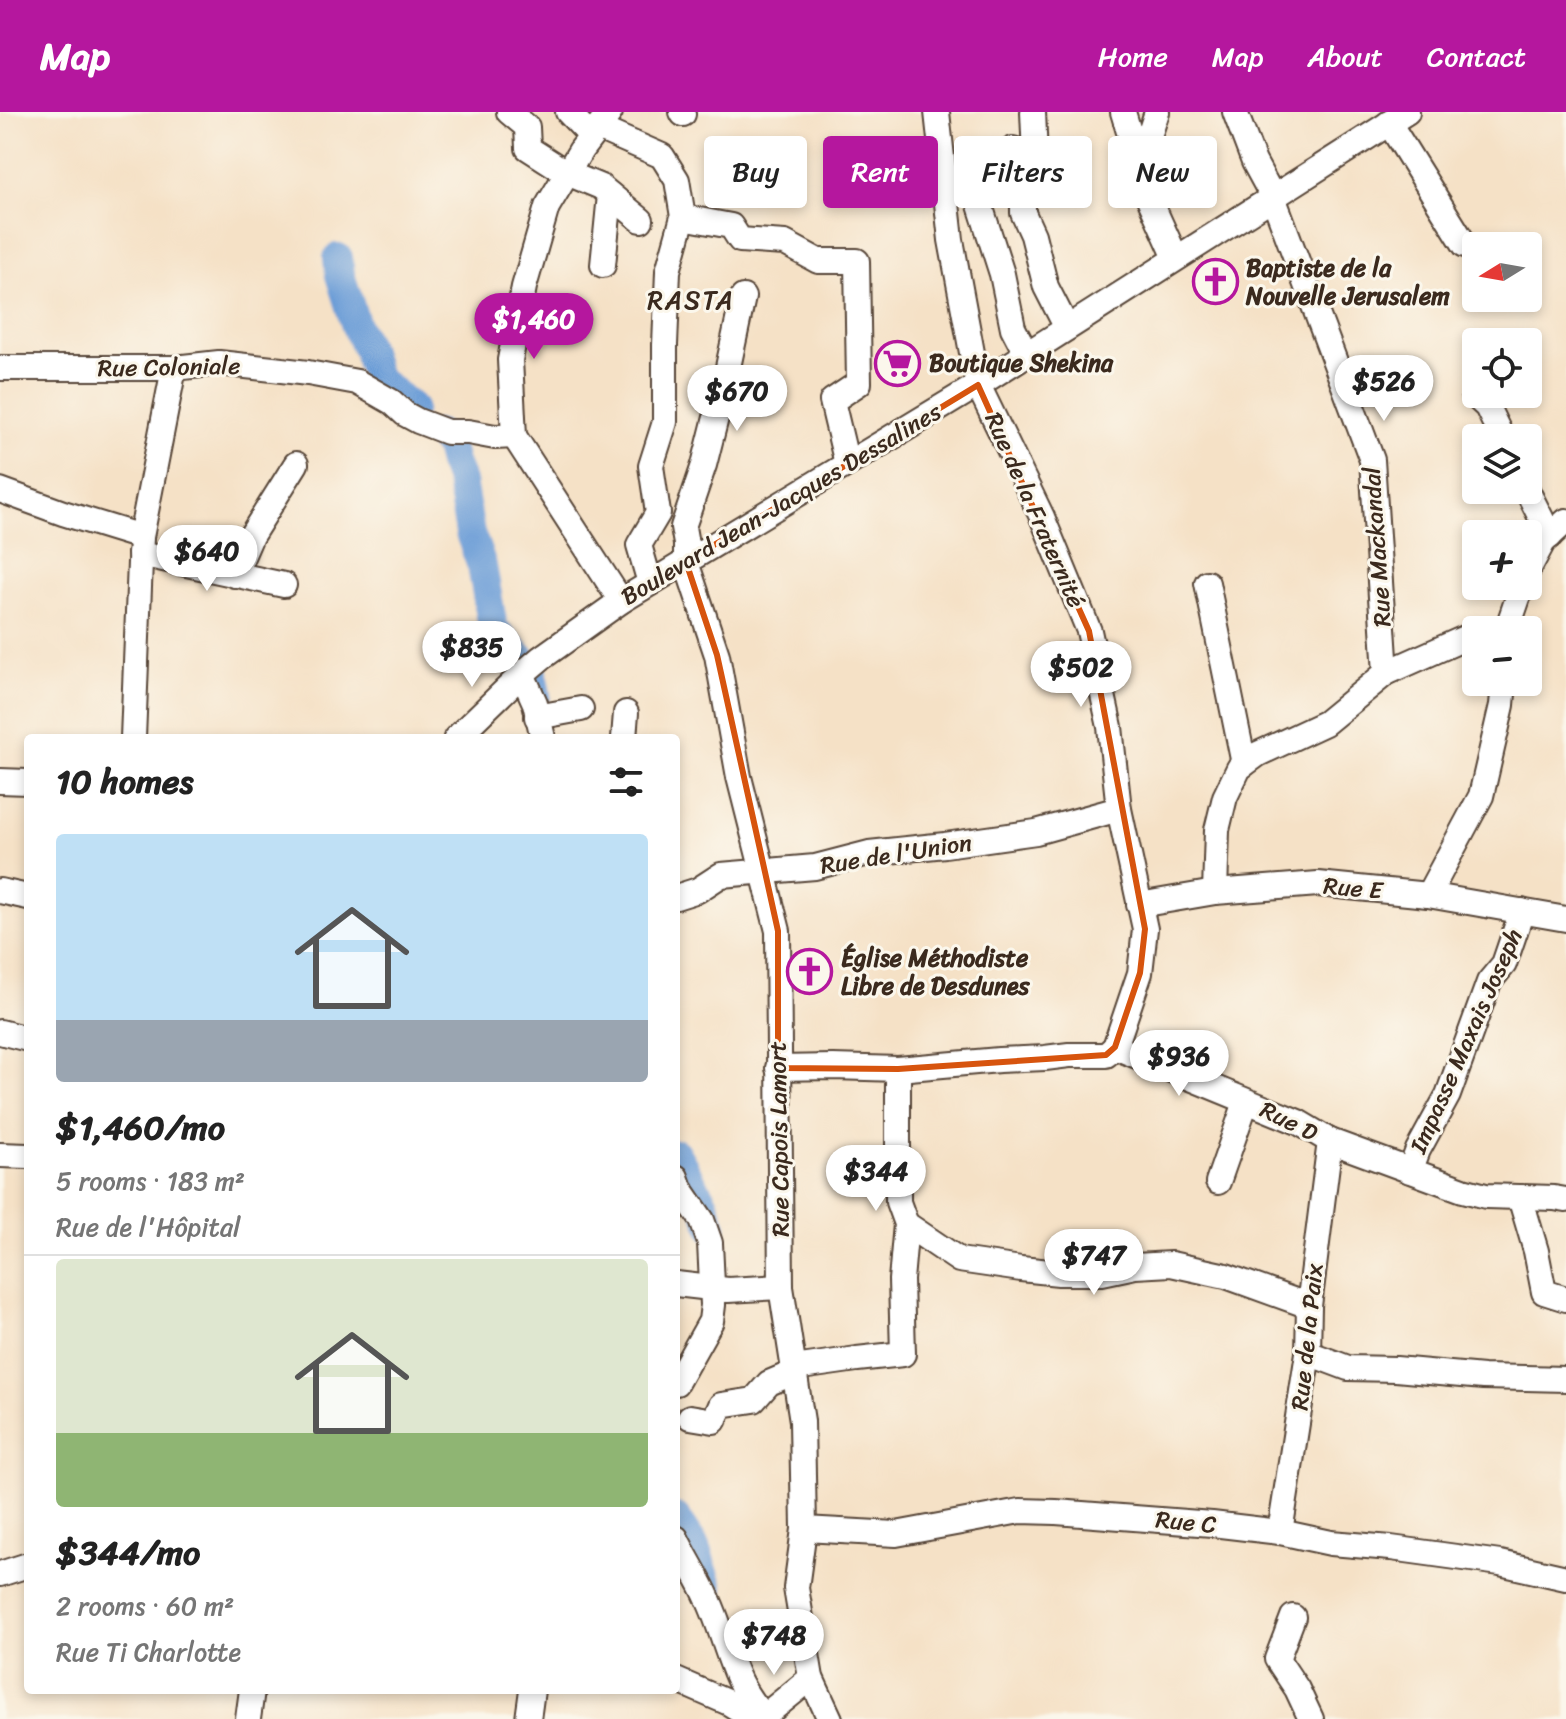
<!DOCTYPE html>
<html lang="en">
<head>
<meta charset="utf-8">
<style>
	body { margin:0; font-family:Sriracha,sans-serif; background:#f2f2f2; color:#222; height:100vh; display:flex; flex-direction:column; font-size:30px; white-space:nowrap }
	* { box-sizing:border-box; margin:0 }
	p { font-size:26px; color:#767676 }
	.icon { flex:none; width:44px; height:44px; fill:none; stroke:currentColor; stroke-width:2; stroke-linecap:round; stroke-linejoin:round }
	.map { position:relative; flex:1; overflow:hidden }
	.details { position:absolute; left:24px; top:622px; width:656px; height:960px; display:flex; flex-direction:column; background:#fff; border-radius:8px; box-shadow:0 4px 12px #0003 }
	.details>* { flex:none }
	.guide { position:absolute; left:704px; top:24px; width:742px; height:72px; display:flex; gap:16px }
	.needle { width:52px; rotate:259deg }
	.buttons { position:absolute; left:1462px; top:120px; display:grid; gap:16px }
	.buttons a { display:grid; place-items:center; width:80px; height:80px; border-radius:8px; background:#fff; box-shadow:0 4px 12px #0003; font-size:40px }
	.price { position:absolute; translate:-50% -68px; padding:0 18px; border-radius:28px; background:#fff; color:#222; font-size:26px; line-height:52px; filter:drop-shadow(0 2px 4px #0008) }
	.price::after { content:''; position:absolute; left:50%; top:48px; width:24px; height:18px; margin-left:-12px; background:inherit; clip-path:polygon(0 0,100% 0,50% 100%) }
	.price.active { background:#b5179e; color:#fff }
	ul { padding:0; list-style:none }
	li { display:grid; align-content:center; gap:16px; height:424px; padding:0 32px }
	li+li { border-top:2px solid #e0e0e0 }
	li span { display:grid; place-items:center; height:248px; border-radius:8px; color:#555 }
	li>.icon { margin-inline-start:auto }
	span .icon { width:144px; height:144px; fill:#fffc; stroke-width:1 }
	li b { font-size:34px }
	h2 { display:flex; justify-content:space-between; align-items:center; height:96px; padding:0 32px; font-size:34px }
	.chip { padding:0 28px; border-radius:8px; background:#fff; box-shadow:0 4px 12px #0003; font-size:28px; line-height:72px }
	.chip.active { background:#b5179e; color:#fff }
	header { display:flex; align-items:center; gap:48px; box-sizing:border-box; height:112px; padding:0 40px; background:#b5179e; color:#fff }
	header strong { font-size:38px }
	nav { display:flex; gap:44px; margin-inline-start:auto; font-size:28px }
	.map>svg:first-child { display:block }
</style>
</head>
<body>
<header>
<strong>Map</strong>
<nav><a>Home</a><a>Map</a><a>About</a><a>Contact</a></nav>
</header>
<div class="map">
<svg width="1566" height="1607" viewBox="0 0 1566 1607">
	<rect width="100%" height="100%" fill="#fbf7ec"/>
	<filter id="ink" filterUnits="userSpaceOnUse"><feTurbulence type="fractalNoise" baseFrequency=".0125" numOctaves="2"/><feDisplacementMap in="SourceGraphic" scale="16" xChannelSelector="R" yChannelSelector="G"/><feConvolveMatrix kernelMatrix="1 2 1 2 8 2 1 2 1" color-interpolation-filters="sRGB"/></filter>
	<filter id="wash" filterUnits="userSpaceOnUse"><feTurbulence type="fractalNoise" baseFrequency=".006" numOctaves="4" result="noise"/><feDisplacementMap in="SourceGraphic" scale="32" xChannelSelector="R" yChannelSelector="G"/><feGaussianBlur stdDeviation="1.8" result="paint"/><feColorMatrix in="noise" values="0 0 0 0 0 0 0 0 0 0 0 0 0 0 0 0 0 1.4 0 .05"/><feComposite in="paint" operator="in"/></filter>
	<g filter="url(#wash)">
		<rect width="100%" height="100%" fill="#f5e1c6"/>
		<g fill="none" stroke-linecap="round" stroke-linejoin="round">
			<g stroke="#6c9dd7" stroke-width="30">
				<polyline points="338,146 340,163 356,214 368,239 376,266 412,296"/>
				<polyline points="438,322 449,335 453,351 461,370 470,421 482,454 493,516 531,557 536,583"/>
				<polyline points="676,1042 704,1092 712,1115"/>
				<polyline points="676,1406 694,1433 709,1476"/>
			</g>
		</g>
	</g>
	<g filter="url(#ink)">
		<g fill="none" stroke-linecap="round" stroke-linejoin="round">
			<defs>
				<g id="minor">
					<polyline points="509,0 527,15 528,36 567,61 601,75 641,108"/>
					<polyline points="568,0 591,24"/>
					<polyline points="610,0 581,38 547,95 524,175 510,248 514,324 621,489"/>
					<polyline points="682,0 683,2"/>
					<polyline points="937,0 951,128 978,273 1042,405 1089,519 1110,615 1119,697 1145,817 1140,861 1115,935"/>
					<polyline points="1033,0 1035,44"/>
					<polyline points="1123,0 1129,20 1146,33 1157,0"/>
					<polyline points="1235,0 1254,50 1273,85 1372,348 1386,561"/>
					<polyline points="1389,11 1465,133"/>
					<polyline points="598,16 662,44 677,68 683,105 668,159 665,233 665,310 651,354 658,401 639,433 650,471"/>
					<polyline points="1035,44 1023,51 1023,101 1033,123 1046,175 1067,216"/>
					<polyline points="1134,53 1176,146"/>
					<polyline points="683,105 731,114 740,128 785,131 818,149 857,149 859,271 832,289 847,352"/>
					<polyline points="603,153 610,83"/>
					<polyline points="743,185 724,274 704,353 683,415 686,432 686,450 717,543 739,665 778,819 781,1175 802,1309 804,1417 796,1476 811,1566 830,1607"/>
					<polyline points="1026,241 1013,216 1002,162 980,93 988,53 1013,37 1035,44"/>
					<polyline points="0,256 174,256 219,251 308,261 357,270 392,290 405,302 418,309 447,320 468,320 495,325 514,324"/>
					<polyline points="1474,283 1487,295 1502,326"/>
					<polyline points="0,378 63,401 141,425"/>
					<polyline points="1527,378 1550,424"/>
					<polyline points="140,442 284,473"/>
					<polyline points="1528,458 1543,430 1566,409"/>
					<polyline points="234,463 251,424 296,352"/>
					<polyline points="1207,471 1244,652"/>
					<polyline points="1509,518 1511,506 1522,474"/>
					<polyline points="522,562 535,591 543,626"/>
					<polyline points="537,605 581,597"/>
					<polyline points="133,626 141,425 174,256"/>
					<polyline points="456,626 522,562 541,546 621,489 978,273 1407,0"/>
					<polyline points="624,626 626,601"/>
					<polyline points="0,669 28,670"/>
					<polyline points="0,779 28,785"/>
					<polyline points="1215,780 1217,718 1225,685 1239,656 1258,642 1325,611 1386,561 1476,521"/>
					<polyline points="1428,783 1481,684 1502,593 1504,570"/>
					<polyline points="676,785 698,778 721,763 815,755 869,741 945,733 1036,720 1119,697"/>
					<polyline points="1139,793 1215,780 1318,772 1428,783 1566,807"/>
					<polyline points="0,920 28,927"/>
					<polyline points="778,956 833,955 898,957 999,948 1045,946 1069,943 1106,943 1115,935 1298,1010 1330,1029 1463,1078 1486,1084 1554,1086 1566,1088"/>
					<polyline points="0,1043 28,1044"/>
					<polyline points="1410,1059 1418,1038 1448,983 1489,870 1504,852 1522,799"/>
					<polyline points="676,1065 680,1076 702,1108 710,1131 713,1193 711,1209 676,1271"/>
					<polyline points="1218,1070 1246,990"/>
					<polyline points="1520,1085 1536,1139 1544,1180 1566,1187"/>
					<polyline points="906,1112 959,1148 1021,1157 1059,1161 1102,1161 1135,1154 1171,1152 1226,1164 1309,1194"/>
					<polyline points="676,1172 728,1178 781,1175"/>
					<polyline points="1308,1241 1348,1256 1396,1257 1483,1265 1566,1267"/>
					<polyline points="794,1256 857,1247 903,1242 901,1168 906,1112 898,1090 898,957"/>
					<polyline points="690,1305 714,1309 721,1293 754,1288 769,1271 795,1260"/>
					<polyline points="804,1417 896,1422 1020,1399 1056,1400 1212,1412 1280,1420 1331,1431 1391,1436 1500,1451 1566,1466"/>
					<polyline points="1280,1420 1308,1241 1309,1194 1330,1029"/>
					<path d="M676 1426C686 1447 699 1466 708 1487 727 1527 732 1575 765 1605"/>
					<polyline points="0,1462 28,1453"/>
					<polyline points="1293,1505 1277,1547 1297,1577 1311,1607"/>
					<polyline points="676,1568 729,1591 755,1607"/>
					<polyline points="248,1607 252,1578"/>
					<polyline points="528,1607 532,1578"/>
					<polyline points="764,1607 768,1601 811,1566"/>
				</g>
			</defs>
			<use href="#minor" stroke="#574537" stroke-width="28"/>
			<use href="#minor" stroke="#fff" stroke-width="24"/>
		</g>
	</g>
	<path fill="none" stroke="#d7540e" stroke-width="6" stroke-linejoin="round" d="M978 273 1089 519 1145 817 1140 861 1115 935 1106 943 898 957 778 956V819L717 543 686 450Z"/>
	<defs>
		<symbol id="church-ring" viewBox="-11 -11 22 22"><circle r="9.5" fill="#fbf7ec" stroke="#b5179e" stroke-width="1.5"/><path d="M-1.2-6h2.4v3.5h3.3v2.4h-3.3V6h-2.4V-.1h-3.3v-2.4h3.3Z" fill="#b5179e"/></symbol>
		<symbol id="supermarket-ring" viewBox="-11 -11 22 22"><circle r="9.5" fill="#fbf7ec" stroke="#b5179e" stroke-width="1.5"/><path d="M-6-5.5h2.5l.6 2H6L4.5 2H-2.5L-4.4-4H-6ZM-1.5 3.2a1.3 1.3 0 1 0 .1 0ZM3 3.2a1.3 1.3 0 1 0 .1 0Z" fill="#b5179e"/></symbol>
	</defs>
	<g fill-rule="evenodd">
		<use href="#church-ring" x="1190" y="144" width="51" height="51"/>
		<use href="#supermarket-ring" x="872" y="226" width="51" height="51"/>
		<use href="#church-ring" x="784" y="834" width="51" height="51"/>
	</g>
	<g text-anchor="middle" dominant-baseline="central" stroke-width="6" stroke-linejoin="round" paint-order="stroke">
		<g font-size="24" font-weight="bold" fill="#3b2a1e" stroke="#fbf7ec" text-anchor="start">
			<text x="1246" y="156">Baptiste de la<tspan x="1246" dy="28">Nouvelle Jerusalem</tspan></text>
			<text x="929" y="251">Boutique Shekina</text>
			<text x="841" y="846">Église Méthodiste<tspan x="841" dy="28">Libre de Desdunes</tspan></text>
		</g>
		<g font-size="24" fill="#3b2a1e" stroke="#fbf7ec">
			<text transform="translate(169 255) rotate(-1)">Rue Coloniale</text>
			<text transform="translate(781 392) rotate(-31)">Boulevard Jean-Jacques Dessalines</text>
			<text transform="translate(1035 398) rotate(66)">Rue de la Fraternité</text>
			<text transform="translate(1377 435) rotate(-94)">Rue Mackandal</text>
			<text transform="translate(896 742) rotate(-9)">Rue de l'Union</text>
			<text transform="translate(1353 776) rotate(5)">Rue E</text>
			<text transform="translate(1466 929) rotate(-66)">Impasse Maxais Joseph</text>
			<text transform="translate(1289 1009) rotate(26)">Rue D</text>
			<text transform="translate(779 1027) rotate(-91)">Rue Capois Lamort</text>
			<text transform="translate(1307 1225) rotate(-84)">Rue de la Paix</text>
			<text transform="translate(1186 1410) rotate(5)">Rue C</text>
		</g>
		<g font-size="26" letter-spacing="2" fill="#3b2a1e" stroke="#fbf7ec">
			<text x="691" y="188">RASTA</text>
		</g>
	</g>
</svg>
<div class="buttons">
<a><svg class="needle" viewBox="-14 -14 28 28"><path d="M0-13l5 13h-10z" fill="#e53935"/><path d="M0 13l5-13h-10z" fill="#767676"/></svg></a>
<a><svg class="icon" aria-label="locate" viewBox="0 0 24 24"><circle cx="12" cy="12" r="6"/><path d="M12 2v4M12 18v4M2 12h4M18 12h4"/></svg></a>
<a><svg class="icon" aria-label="layers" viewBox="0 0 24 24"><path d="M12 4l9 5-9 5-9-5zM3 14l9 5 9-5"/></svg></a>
<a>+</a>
<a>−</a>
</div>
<b class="price active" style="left:534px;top:249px">$1,460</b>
<b class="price" style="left:1384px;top:311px">$526</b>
<b class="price" style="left:737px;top:321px">$670</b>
<b class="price" style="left:207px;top:481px">$640</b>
<b class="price" style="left:472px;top:577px">$835</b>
<b class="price" style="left:1081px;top:597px">$502</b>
<b class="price" style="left:1179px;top:986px">$936</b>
<b class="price" style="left:876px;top:1101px">$344</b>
<b class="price" style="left:1094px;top:1185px">$747</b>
<b class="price" style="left:774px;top:1565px">$748</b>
<div class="guide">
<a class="chip">Buy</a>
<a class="chip active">Rent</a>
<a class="chip">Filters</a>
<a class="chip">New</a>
</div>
<section class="details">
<h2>10 homes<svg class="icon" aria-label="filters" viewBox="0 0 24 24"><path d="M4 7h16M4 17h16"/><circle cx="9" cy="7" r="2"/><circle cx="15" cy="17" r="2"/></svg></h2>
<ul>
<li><span style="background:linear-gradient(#bfe0f5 75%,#9aa5b1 0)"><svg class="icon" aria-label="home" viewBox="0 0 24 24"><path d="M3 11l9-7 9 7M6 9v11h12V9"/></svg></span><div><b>$1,460/mo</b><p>5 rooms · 183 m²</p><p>Rue de l'Hôpital</p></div></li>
<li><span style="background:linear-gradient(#dfe7d0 70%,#8fb573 0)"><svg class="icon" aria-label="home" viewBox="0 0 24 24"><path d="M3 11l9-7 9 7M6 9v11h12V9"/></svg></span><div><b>$344/mo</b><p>2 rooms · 60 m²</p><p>Rue Ti Charlotte</p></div></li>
</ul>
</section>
</div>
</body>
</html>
